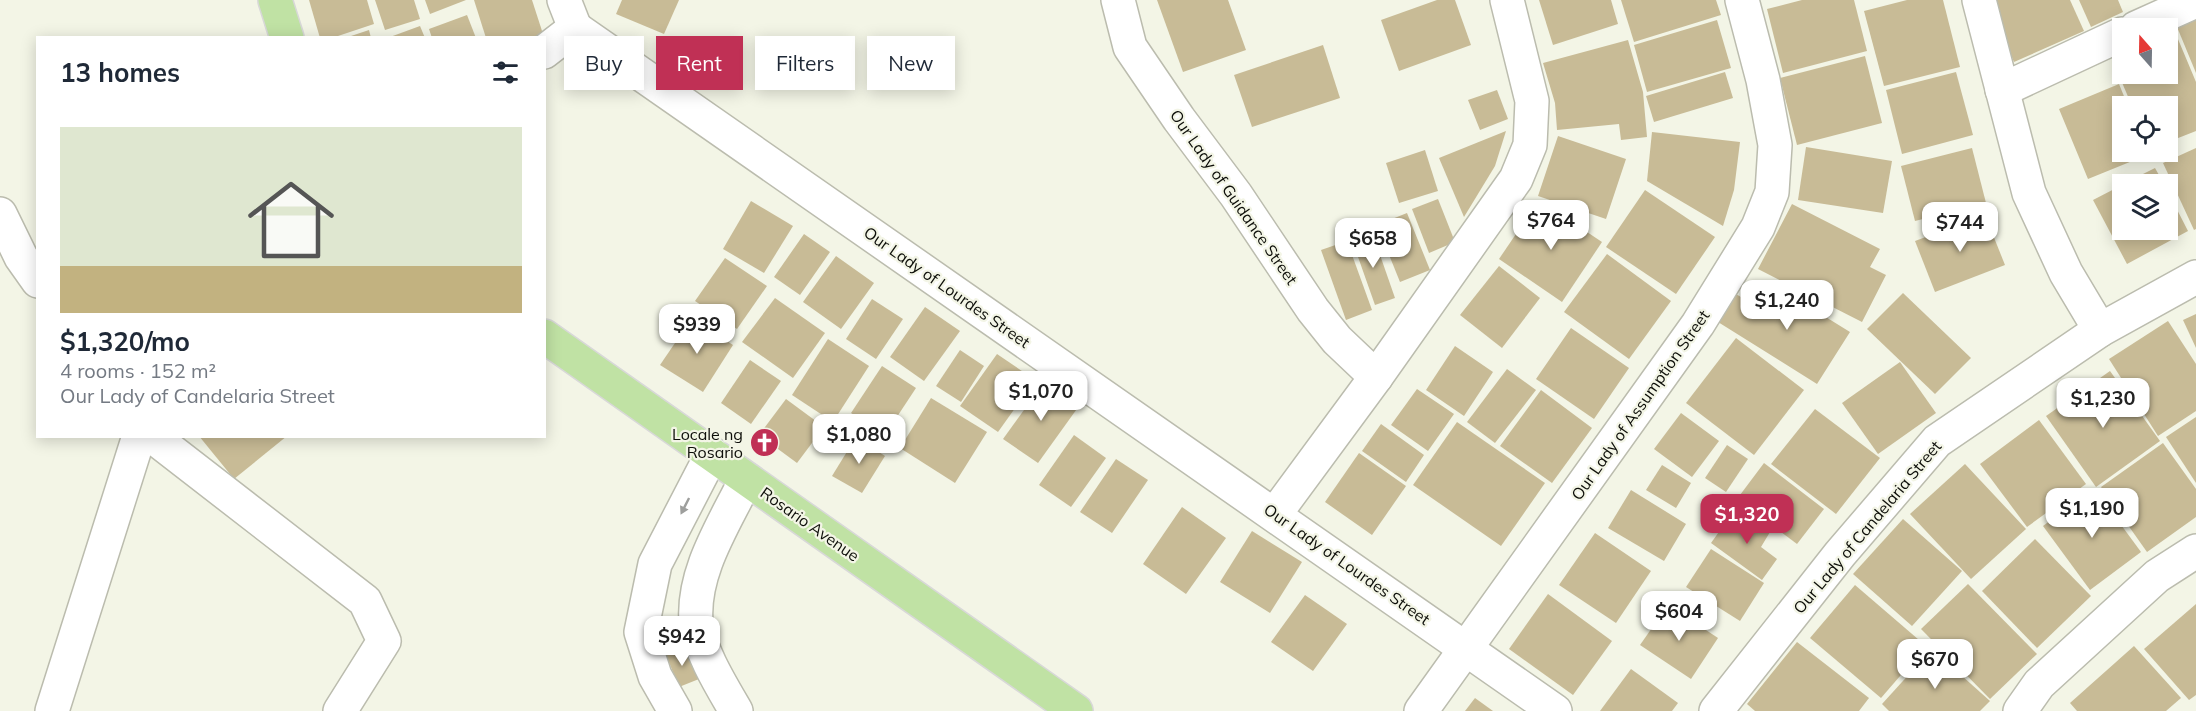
<!DOCTYPE html>
<html lang="en">
<head>
<meta charset="utf-8">
<style>
	body { margin:0; font-family:Mulish,sans-serif; background:#f6f6f7; color:#1f2937; height:100vh; display:flex; flex-direction:column; font-size:22px; white-space:nowrap }
	* { box-sizing:border-box; margin:0 }
	p { font-size:20px; color:#747a83 }
	.icon { flex:none; width:33px; height:33px; fill:none; stroke:currentColor; stroke-width:2; stroke-linecap:round; stroke-linejoin:round }
	.map { position:relative; flex:1; overflow:hidden }
	.details { position:absolute; left:36px; top:36px; width:510px; height:402px; display:flex; flex-direction:column; background:#fff; border-radius:0px; box-shadow:0 3px 15px #0003 }
	.details>* { flex:none }
	.guide { position:absolute; left:564px; top:36px; width:570px; height:54px; display:flex; gap:12px }
	.needle { width:39px; rotate:340deg }
	.buttons { position:absolute; left:2112px; top:18px; display:grid; gap:12px }
	.buttons a { display:grid; place-items:center; width:66px; height:66px; border-radius:0px; background:#fff; box-shadow:0 3px 15px #0003; font-size:30px }
	.price { position:absolute; translate:-50% -51px; padding:0 14px; border-radius:12px; background:#fff; color:#222; font-size:20px; line-height:39px; filter:drop-shadow(0 2px 3px #0008) }
	.price::after { content:''; position:absolute; left:50%; top:36px; width:18px; height:14px; margin-left:-9px; background:inherit; clip-path:polygon(0 0,100% 0,50% 100%) }
	.price.active { background:#c03055; color:#fff }
	ul { padding:0; list-style:none }
	li { display:grid; align-content:center; gap:12px; height:318px; padding:0 24px }
	li+li { border-top:2px solid #e0e1e3 }
	li span { display:grid; place-items:center; height:186px; border-radius:0px; color:#555 }
	li>.icon { margin-inline-start:auto }
	span .icon { width:108px; height:108px; fill:#fffc; stroke-width:1 }
	li b { font-size:26px }
	h2 { display:flex; justify-content:space-between; align-items:center; height:72px; padding:0 24px; font-size:26px }
	.chip { padding:0 21px; border-radius:0px; background:#fff; box-shadow:0 3px 15px #0003; font-size:21px; line-height:54px }
	.chip.active { background:#c03055; color:#fff }
	.map>svg:first-child { display:block }
</style>
</head>
<body>
<div class="map">
<svg width="2196" height="711" viewBox="0 0 2196 711">
	<rect width="100%" height="100%" fill="#f3f5e6"/>
	<g fill="#c8bb96">
		<polygon points="309,0 367,0 374,24 332,38 320,38"/>
		<polygon points="375,0 414,0 420,19 385,30"/>
		<polygon points="425,0 466,0 430,14"/>
		<polygon points="474,0 532,0 543,34 533,38 486,38"/>
		<polygon points="622,0 679,0 664,34 616,14"/>
		<polygon points="1157,0 1228,0 1246,50 1183,72"/>
		<polygon points="1437,0 1455,0 1471,45 1399,71 1381,20"/>
		<polygon points="1539,0 1611,0 1618,24 1553,45"/>
		<polygon points="1621,0 1716,0 1721,15 1634,42"/>
		<polygon points="1802,0 1854,0 1867,51 1783,73 1767,9"/>
		<polygon points="1907,0 1943,0 1960,67 1884,86 1864,11"/>
		<polygon points="1987,0 2070,0 2084,31 2014,62"/>
		<polygon points="2079,0 2118,0 2123,12 2091,27"/>
		<polygon points="467,15 476,38 432,38 429,29"/>
		<polygon points="2196,19 2196,73 2177,27"/>
		<polygon points="1717,20 1731,68 1647,92 1634,45"/>
		<polygon points="420,26 425,38 390,38 390,37"/>
		<polygon points="369,30 371,38 348,38 348,37"/>
		<polygon points="2175,32 2196,82 2196,131 2168,142 2168,106 2132,106 2112,59 2122,55 2122,74 2168,74 2168,36"/>
		<polygon points="1628,40 1643,92 1647,137 1621,140 1619,124 1557,130 1555,103 1543,63"/>
		<polygon points="1323,45 1340,98 1252,127 1234,75"/>
		<polygon points="1865,56 1882,123 1797,145 1780,78"/>
		<polygon points="1725,72 1733,98 1654,122 1646,96"/>
		<polygon points="1956,72 1973,135 1902,154 1886,90"/>
		<polygon points="2119,84 2128,106 2122,106 2122,152 2146,152 2147,155 2088,179 2059,109"/>
		<polygon points="1497,90 1508,119 1480,130 1468,100"/>
		<polygon points="1506,131 1495,166 1464,217 1439,158"/>
		<polygon points="1652,132 1740,142 1734,190 1723,226 1647,181"/>
		<polygon points="1558,136 1626,159 1606,219 1538,196"/>
		<polygon points="1806,147 1892,161 1883,213 1798,200"/>
		<polygon points="1972,148 1986,203 1915,221 1901,166"/>
		<polygon points="2196,148 2196,229 2194,230 2163,163"/>
		<polygon points="1425,150 1438,191 1399,203 1386,163"/>
		<polygon points="2155,168 2164,184 2123,184"/>
		<polygon points="2122,185 2122,230 2168,230 2168,192 2188,231 2127,264 2093,200"/>
		<polygon points="1645,190 1715,237 1676,294 1606,247"/>
		<polygon points="1438,199 1455,242 1429,253 1412,209"/>
		<polygon points="1539,200 1602,242 1562,302 1499,259"/>
		<polygon points="751,201 793,226 764,273 723,249"/>
		<polygon points="1792,204 1880,249 1870,267 1886,275 1862,322 1758,269"/>
		<polygon points="1407,213 1430,270 1400,282 1377,225"/>
		<polygon points="1985,215 2005,265 1935,292 1915,241"/>
		<polygon points="1372,232 1395,298 1375,305 1352,240"/>
		<polygon points="804,234 830,252 800,295 774,277"/>
		<polygon points="1347,241 1372,310 1346,320 1321,250"/>
		<polygon points="1607,254 1671,301 1629,359 1564,312"/>
		<polygon points="836,256 874,283 841,329 803,302"/>
		<polygon points="725,258 767,286 737,329 695,301"/>
		<polygon points="1499,266 1540,298 1502,348 1460,315"/>
		<polygon points="1769,282 1850,332 1817,384 1718,322 1736,294 1754,305"/>
		<polygon points="1903,293 1971,358 1935,394 1867,329"/>
		<polygon points="775,298 825,333 793,378 742,342"/>
		<polygon points="872,299 903,319 876,359 846,339"/>
		<polygon points="925,307 960,331 924,381 890,357"/>
		<polygon points="2196,314 2196,348 2183,320"/>
		<polygon points="692,318 733,345 703,392 660,365"/>
		<polygon points="2168,321 2196,364 2196,411 2158,436 2109,359"/>
		<polygon points="1571,328 1629,368 1594,419 1536,379"/>
		<polygon points="1736,338 1804,390 1754,455 1686,403"/>
		<polygon points="828,339 869,366 833,422 792,395"/>
		<polygon points="1455,346 1493,372 1464,416 1426,390"/>
		<polygon points="960,350 984,366 961,402 936,386"/>
		<polygon points="997,354 1035,380 998,432 960,406"/>
		<polygon points="750,360 781,381 751,424 721,403"/>
		<polygon points="1900,362 1936,413 1878,454 1842,403"/>
		<polygon points="882,366 916,388 885,435 851,413"/>
		<polygon points="1507,369 1536,390 1495,443 1467,422"/>
		<polygon points="2110,371 2160,441 2096,487 2046,416"/>
		<polygon points="1045,381 1079,406 1038,463 1003,439"/>
		<polygon points="1417,389 1454,414 1428,451 1391,425"/>
		<polygon points="1541,390 1592,428 1552,483 1500,446"/>
		<polygon points="931,398 987,432 955,483 900,448"/>
		<polygon points="786,399 824,427 797,463 759,435"/>
		<polygon points="1815,409 1880,458 1836,514 1771,464"/>
		<polygon points="1681,413 1719,441 1692,477 1654,449"/>
		<polygon points="2196,417 2196,483 2166,437"/>
		<polygon points="2039,420 2086,484 2027,527 1980,464"/>
		<polygon points="1457,422 1545,483 1501,546 1413,485"/>
		<polygon points="1381,424 1424,455 1406,482 1362,451"/>
		<polygon points="1074,435 1106,458 1071,507 1039,485"/>
		<polygon points="199,436 287,436 234,479"/>
		<polygon points="856,437 885,456 862,493 832,476"/>
		<polygon points="2163,443 2196,489 2196,517 2147,552 2101,487"/>
		<polygon points="1727,445 1748,459 1726,492 1705,478"/>
		<polygon points="1359,453 1406,486 1372,535 1325,502"/>
		<polygon points="1116,459 1148,480 1112,533 1080,512"/>
		<polygon points="1764,463 1824,509 1797,544 1737,499"/>
		<polygon points="1965,464 2026,529 1971,579 1910,514"/>
		<polygon points="1662,465 1691,483 1676,508 1646,490"/>
		<polygon points="2094,488 2141,552 2090,590 2043,526"/>
		<polygon points="1631,490 1686,524 1664,561 1608,528"/>
		<polygon points="1182,507 1226,538 1186,594 1143,564"/>
		<polygon points="1752,513 1773,527 1761,547 1777,559 1762,580 1711,543 1726,522 1740,532"/>
		<polygon points="1903,519 1962,571 1912,626 1853,574"/>
		<polygon points="1252,531 1302,562 1270,613 1220,582"/>
		<polygon points="1595,533 1651,571 1616,623 1559,585"/>
		<polygon points="2035,539 2091,596 2037,648 1982,591"/>
		<polygon points="1711,549 1764,583 1740,621 1686,587"/>
		<polygon points="1968,584 2037,654 1990,699 1921,629"/>
		<polygon points="1855,585 1926,646 1881,698 1810,638"/>
		<polygon points="1548,594 1612,641 1573,695 1509,649"/>
		<polygon points="1305,595 1347,624 1313,671 1271,642"/>
		<polygon points="2196,604 2196,695 2189,700 2144,649"/>
		<polygon points="1668,605 1718,638 1691,679 1640,645"/>
		<polygon points="1797,642 1869,698 1859,711 1755,711 1747,704"/>
		<polygon points="2134,646 2181,698 2166,711 2077,711 2070,703"/>
		<polygon points="685,647 699,679 679,687 666,655"/>
		<polygon points="1932,649 1990,701 1980,711 1889,711 1882,704"/>
		<polygon points="1631,669 1678,703 1672,711 1600,711"/>
		<polygon points="1475,698 1493,711 1465,711"/>
	</g>
	<g fill="none" stroke-linecap="round" stroke-linejoin="round">
		<defs>
			<g id="minor">
				<polyline points="564,0 575,28"/>
				<polyline points="1118,0 1130,47 1179,119 1236,195 1313,310 1337,340 1376,377"/>
				<polyline points="1979,0 2029,193 2066,273 2100,330"/>
				<polyline points="575,28 1555,711"/>
				<polyline points="2136,28 2196,1"/>
				<polyline points="544,52 575,28"/>
				<polyline points="2002,90 2122,34"/>
				<polyline points="0,214 21,257 38,281"/>
				<polyline points="152,436 365,601 384,641 340,711"/>
				<polyline points="1275,514 1376,377 1516,179 1530,145 1532,101 1507,0"/>
				<polyline points="52,711 139,436"/>
				<polyline points="675,711 655,676 641,632 655,564 712,454"/>
				<path d="M736 711C722 687 699 650 696 622 692 571 725 523 746 479"/>
				<polyline points="1421,711 1698,324 1758,227 1772,192 1775,145 1763,80 1742,0"/>
				<polyline points="1716,711 1840,554 1937,441 2100,330 2196,277"/>
				<polyline points="2020,711 2039,684 2157,576 2196,551"/>
			</g>
			<g id="major">
				<polyline points="275,0 287,38"/>
				<polyline points="544,336 1076,711"/>
			</g>
		</defs>
		<use href="#minor" stroke="#bbbcae" stroke-width="36"/>
		<use href="#major" stroke="#d8d8d8" stroke-width="36"/>
		<use href="#minor" stroke="#fff" stroke-width="33"/>
		<use href="#major" stroke="#c0e2a4" stroke-width="33"/>
	</g>
	<defs><path id="oneway-solid" d="M-6-.8H1V-3.2L6.5 0L1 3.2V.8H-6Z" transform="scale(1.5)"/></defs>
	<use fill="#9e9f9d" href="#oneway-solid" transform="translate(685 506) rotate(117)"/>
	<defs>
		<symbol id="church-disc" viewBox="-11 -11 22 22"><circle r="9.5" fill="#c03055" stroke="#f3f5e6"/><path d="M-1.2-6h2.4v3.5h3.3v2.4h-3.3V6h-2.4V-.1h-3.3v-2.4h3.3Z" fill="#fff"/></symbol>
	</defs>
	<g fill-rule="evenodd">
		<use href="#church-disc" x="748" y="426" width="33" height="33"/>
	</g>
	<g text-anchor="middle" dominant-baseline="central" stroke-width="4.5" stroke-linejoin="round" paint-order="stroke">
		<g font-size="16" fill="#0d0e09" stroke="#f3f5e6">
			<text transform="translate(1234 197) rotate(55)">Our Lady of Guidance Street</text>
			<text transform="translate(947 287) rotate(35)">Our Lady of Lourdes Street</text>
			<text transform="translate(1640 405) rotate(-55)">Our Lady of Assumption Street</text>
			<text transform="translate(810 524) rotate(35)">Rosario Avenue</text>
			<text transform="translate(1867 527) rotate(-50)">Our Lady of Candelaria Street</text>
			<text transform="translate(1347 564) rotate(35)">Our Lady of Lourdes Street</text>
		</g>
		<g font-size="16" fill="#0d0e09" stroke="#f3f5e6" text-anchor="end">
			<text x="743" y="434">Locale ng<tspan x="743" dy="18">Rosario</tspan></text>
		</g>
	</g>
</svg>
<div class="buttons">
<a><svg class="needle" viewBox="-14 -14 28 28"><path d="M0-13l5 13h-10z" fill="#e53935"/><path d="M0 13l5-13h-10z" fill="#747a83"/></svg></a>
<a><svg class="icon" aria-label="locate" viewBox="0 0 24 24"><circle cx="12" cy="12" r="6"/><path d="M12 2v4M12 18v4M2 12h4M18 12h4"/></svg></a>
<a><svg class="icon" aria-label="layers" viewBox="0 0 24 24"><path d="M12 4l9 5-9 5-9-5zM3 14l9 5 9-5"/></svg></a>
</div>
<b class="price" style="left:1551px;top:251px">$764</b>
<b class="price" style="left:1960px;top:253px">$744</b>
<b class="price" style="left:1373px;top:269px">$658</b>
<b class="price" style="left:1787px;top:331px">$1,240</b>
<b class="price" style="left:697px;top:355px">$939</b>
<b class="price" style="left:1041px;top:422px">$1,070</b>
<b class="price" style="left:2103px;top:429px">$1,230</b>
<b class="price" style="left:859px;top:465px">$1,080</b>
<b class="price" style="left:2092px;top:539px">$1,190</b>
<b class="price active" style="left:1747px;top:545px">$1,320</b>
<b class="price" style="left:1679px;top:642px">$604</b>
<b class="price" style="left:682px;top:667px">$942</b>
<b class="price" style="left:1935px;top:690px">$670</b>
<div class="guide">
<a class="chip">Buy</a>
<a class="chip active">Rent</a>
<a class="chip">Filters</a>
<a class="chip">New</a>
</div>
<section class="details">
<h2>13 homes<svg class="icon" aria-label="filters" viewBox="0 0 24 24"><path d="M4 7h16M4 17h16"/><circle cx="9" cy="7" r="2"/><circle cx="15" cy="17" r="2"/></svg></h2>
<ul>
<li><span style="background:linear-gradient(#dfe7d0 75%,#c2b280 0)"><svg class="icon" aria-label="home" viewBox="0 0 24 24"><path d="M3 11l9-7 9 7M6 9v11h12V9"/></svg></span><div><b>$1,320/mo</b><p>4 rooms · 152 m²</p><p>Our Lady of Candelaria Street</p></div></li>
</ul>
</section>
</div>
</body>
</html>
